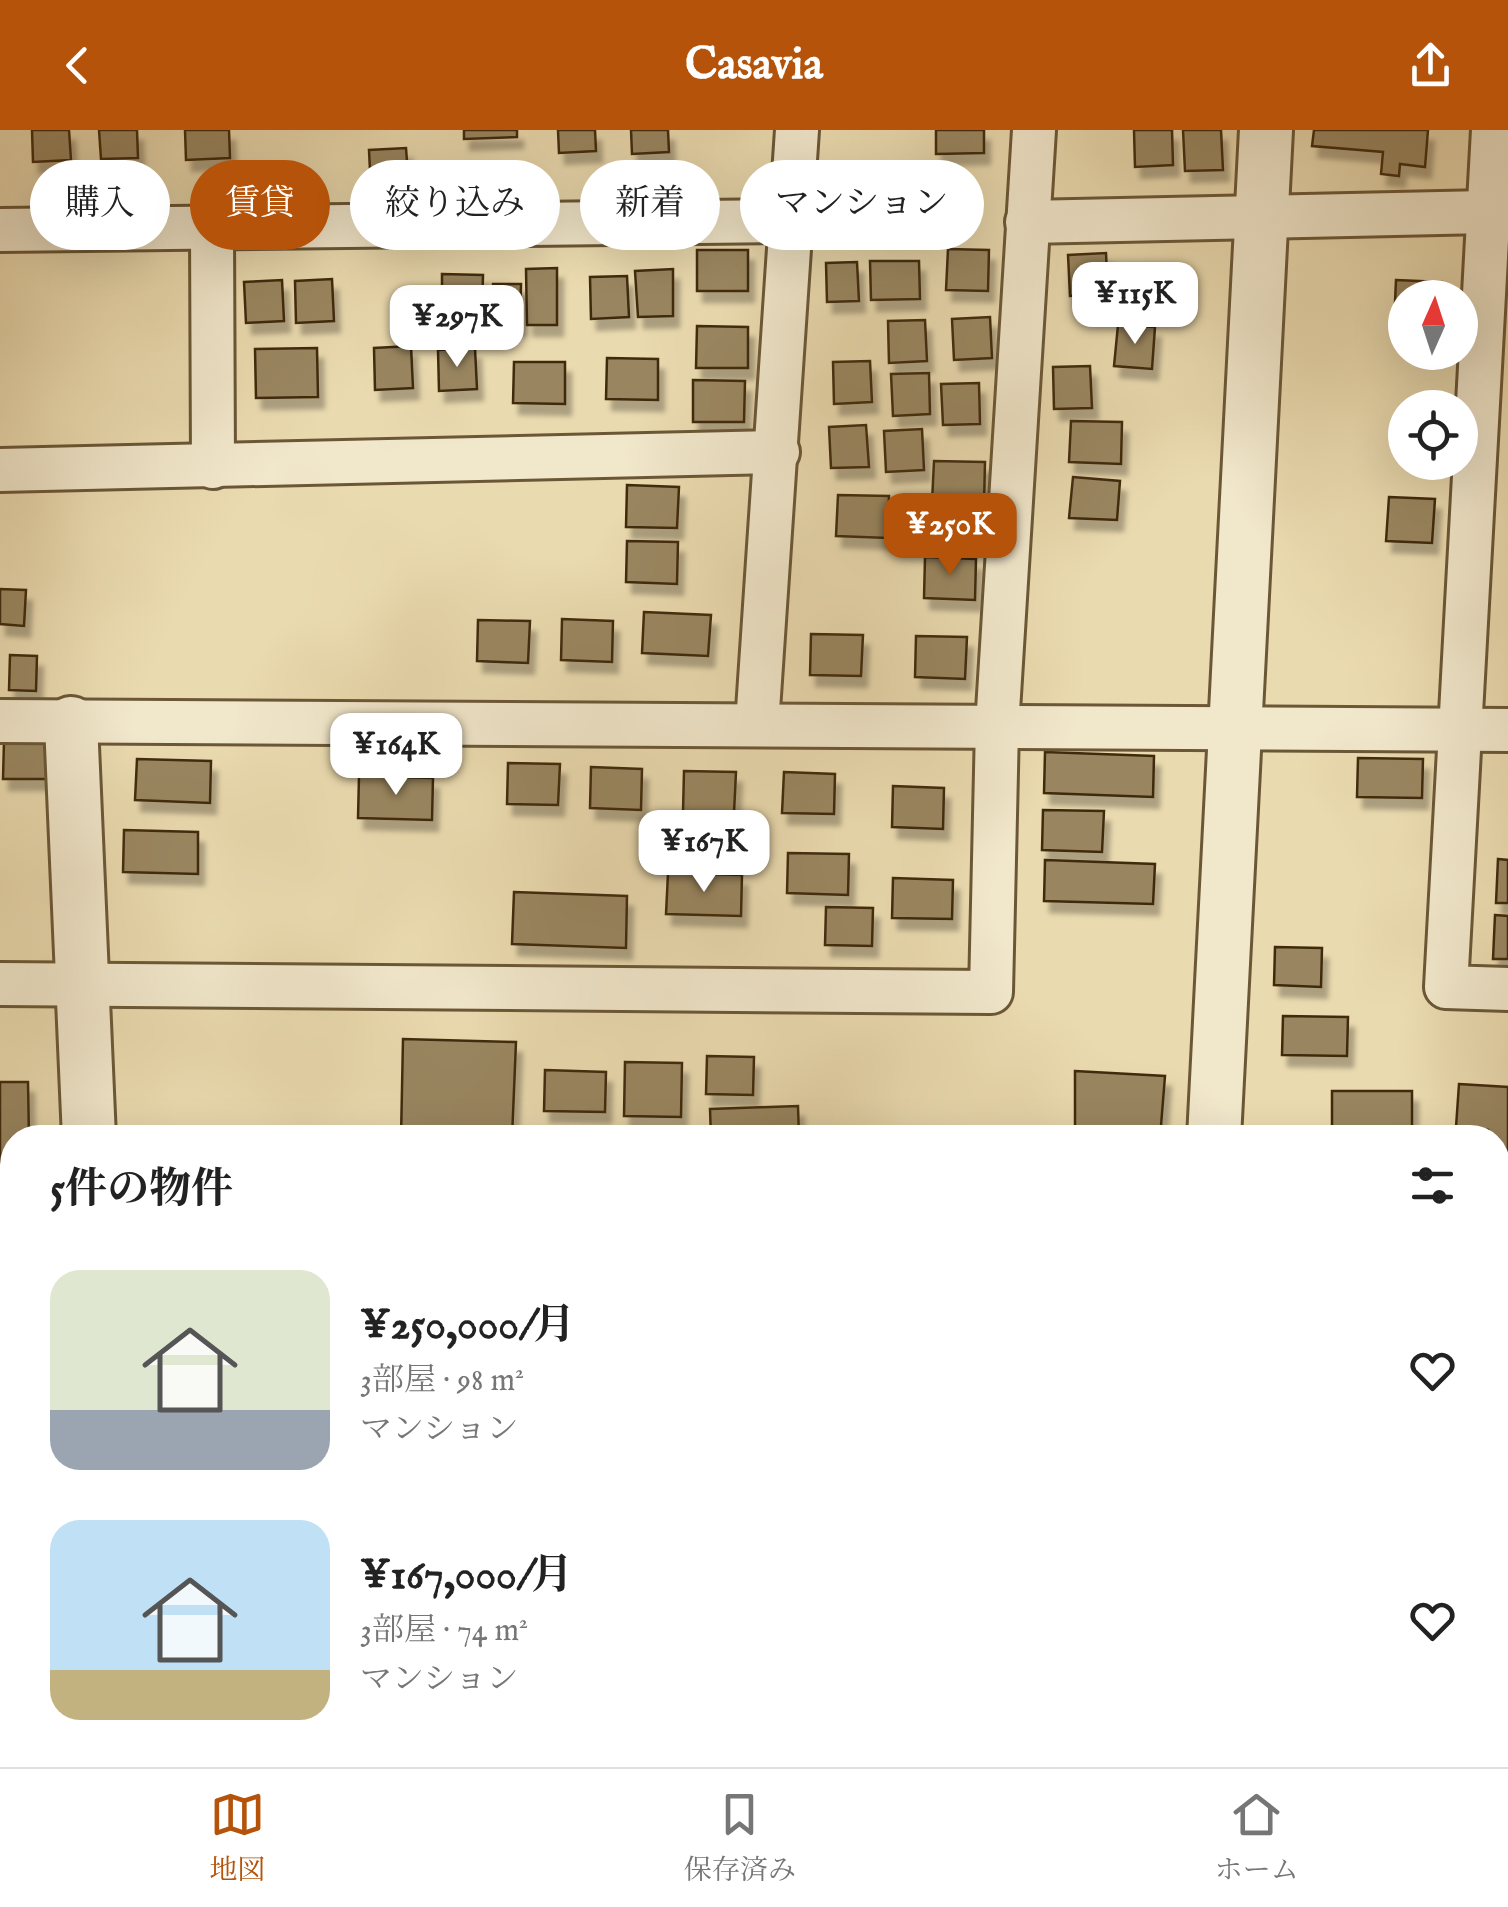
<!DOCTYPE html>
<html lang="ja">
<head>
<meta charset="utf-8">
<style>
	body { margin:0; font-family:"IM FELL English","Noto Serif JP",serif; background:#f6f6f6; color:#222; height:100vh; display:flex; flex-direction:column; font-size:38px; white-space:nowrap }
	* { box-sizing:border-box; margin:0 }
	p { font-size:32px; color:#767676 }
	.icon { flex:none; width:55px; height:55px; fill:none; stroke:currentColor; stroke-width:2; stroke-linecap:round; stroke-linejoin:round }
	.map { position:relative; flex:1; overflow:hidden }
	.drawer { position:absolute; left:0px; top:995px; width:1510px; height:642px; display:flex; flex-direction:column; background:#fff; border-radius:40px 40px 0 0; box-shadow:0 10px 40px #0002 }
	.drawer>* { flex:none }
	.banner { position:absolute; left:30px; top:30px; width:1000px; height:90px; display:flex; gap:20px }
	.needle { width:65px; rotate:3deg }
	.fabs { position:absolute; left:1388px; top:150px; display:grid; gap:20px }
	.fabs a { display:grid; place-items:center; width:90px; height:90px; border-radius:50%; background:#fff; box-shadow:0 10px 40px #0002; font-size:50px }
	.price { position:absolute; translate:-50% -85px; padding:0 22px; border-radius:20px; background:#fff; color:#222; font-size:32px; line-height:65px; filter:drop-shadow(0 2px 5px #0008) }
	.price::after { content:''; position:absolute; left:50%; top:60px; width:30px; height:22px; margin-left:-15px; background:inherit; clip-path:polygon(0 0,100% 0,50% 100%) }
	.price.selected { background:#b45309; color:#fff }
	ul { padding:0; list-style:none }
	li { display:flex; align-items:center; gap:30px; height:250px; padding:0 50px }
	li span { display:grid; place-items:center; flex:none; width:280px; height:200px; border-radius:30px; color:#555 }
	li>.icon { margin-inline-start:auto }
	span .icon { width:120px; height:120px; fill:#fffc; stroke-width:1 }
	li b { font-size:42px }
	h2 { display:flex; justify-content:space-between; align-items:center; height:120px; padding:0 50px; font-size:42px }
	.tag { padding:0 35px; border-radius:45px; background:#fff; box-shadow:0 10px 40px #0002; font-size:35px; line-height:90px }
	.tag.selected { background:#b45309; color:#fff }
	header { display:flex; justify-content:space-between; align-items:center; height:130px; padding:0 50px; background:#b45309; color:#fff; font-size:45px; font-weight:800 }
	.menu { display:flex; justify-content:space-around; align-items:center; height:140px; border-top:2px solid #e0e0e0; background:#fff; font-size:28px; color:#767676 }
	.menu a { display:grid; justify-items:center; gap:5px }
	.menu .selected { color:#b45309 }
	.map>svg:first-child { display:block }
</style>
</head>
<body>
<header><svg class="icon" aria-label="back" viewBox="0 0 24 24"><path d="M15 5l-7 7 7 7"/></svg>Casavia<svg class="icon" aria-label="share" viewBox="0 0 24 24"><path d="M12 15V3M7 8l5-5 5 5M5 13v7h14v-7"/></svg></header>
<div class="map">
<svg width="1508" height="1637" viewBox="0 0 1508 1637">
	<defs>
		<filter id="shadow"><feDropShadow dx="6" dy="11" stdDeviation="2.5" flood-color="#0004"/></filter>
	</defs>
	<rect width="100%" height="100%" fill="#eadaaf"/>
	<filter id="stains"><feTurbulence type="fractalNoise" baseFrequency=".002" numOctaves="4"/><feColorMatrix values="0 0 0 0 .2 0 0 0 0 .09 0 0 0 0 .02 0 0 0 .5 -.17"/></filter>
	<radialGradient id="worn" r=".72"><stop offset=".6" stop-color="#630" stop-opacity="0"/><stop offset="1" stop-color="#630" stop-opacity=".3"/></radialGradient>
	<polygon fill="#cdbc93" stroke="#877450" stroke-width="2.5" points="1508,1246 1508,1637 1236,1637 1236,1625 1498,1625 1498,1247"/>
	<g fill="#998661" stroke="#412b0d" stroke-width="2.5" filter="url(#shadow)">
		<polygon points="32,0 69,0 71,30 33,32"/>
		<polygon points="99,0 137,0 138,28 101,29"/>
		<polygon points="185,0 229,0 230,28 186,30"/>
		<polygon points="464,0 517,0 517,7 464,9"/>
		<polygon points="558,0 595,0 596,21 559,23"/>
		<polygon points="631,0 668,0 669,22 632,24"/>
		<polygon points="936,0 984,0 984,23 936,24"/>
		<polygon points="1134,0 1172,0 1173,35 1135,37"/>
		<polygon points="1183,0 1221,0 1223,40 1185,41"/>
		<polygon points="1314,0 1428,0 1425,37 1400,34 1399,46 1381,44 1383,22 1312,16"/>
		<polygon points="406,18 409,59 371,61 369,20"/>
		<polygon points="918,62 920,103 882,105 881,63"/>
		<polygon points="948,119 989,120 988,161 946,160"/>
		<rect x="697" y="120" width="51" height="41"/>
		<polygon points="1106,123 1108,164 1070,166 1068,125"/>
		<polygon points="870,131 919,131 920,169 871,170"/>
		<polygon points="857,132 859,171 827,172 826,133"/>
		<polygon points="557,138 557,195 527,195 526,139"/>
		<polygon points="673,139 673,186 638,187 635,141"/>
		<polygon points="442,144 483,145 482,184 442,183"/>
		<polygon points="627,146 629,187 591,189 590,147"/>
		<polygon points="332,149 334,191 296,193 295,151"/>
		<polygon points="282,150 284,191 246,193 244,152"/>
		<polygon points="1396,150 1442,152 1441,168 1405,168 1405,194 1394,194"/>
		<polygon points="493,154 521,154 520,195 493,195"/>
		<polygon points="990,187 992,228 954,230 952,189"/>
		<polygon points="925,190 927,231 889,233 888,191"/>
		<polygon points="1118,195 1155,197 1152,239 1114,236"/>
		<polygon points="697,196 748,197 748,238 696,238"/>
		<polygon points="411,216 413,258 375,260 374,218"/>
		<polygon points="317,218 318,267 256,268 255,219"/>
		<polygon points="475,218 477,259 439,261 438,220"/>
		<polygon points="607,228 658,229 658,270 606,269"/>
		<polygon points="870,231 872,272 834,274 833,232"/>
		<polygon points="514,232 565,232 565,274 513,273"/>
		<polygon points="1090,236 1092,278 1054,279 1053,237"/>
		<polygon points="929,243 930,284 893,286 891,244"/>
		<polygon points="693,250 745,251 744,292 693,292"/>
		<polygon points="979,253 980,294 943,295 941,254"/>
		<polygon points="1071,291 1122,292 1121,334 1069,332"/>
		<polygon points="866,295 869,337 831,338 829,297"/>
		<polygon points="922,299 924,340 886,342 884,301"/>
		<polygon points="934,331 985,332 984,374 932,372"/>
		<polygon points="1073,347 1120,351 1117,390 1069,388"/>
		<polygon points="627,355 679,357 677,398 626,397"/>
		<polygon points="838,365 889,366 888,408 836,406"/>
		<polygon points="1389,367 1435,369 1432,413 1386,411"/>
		<polygon points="627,411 678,412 677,454 626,452"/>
		<polygon points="925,427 976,429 975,470 924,468"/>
		<polygon points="0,459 26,460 24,496 0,494"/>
		<polygon points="644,482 711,485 708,526 642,523"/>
		<polygon points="562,489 613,491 612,532 561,530"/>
		<polygon points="478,490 530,491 528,533 477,531"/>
		<polygon points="811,504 863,505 861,546 810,545"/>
		<polygon points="916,506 967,507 965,549 915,547"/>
		<polygon points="10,525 37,526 36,561 9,560"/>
		<polygon points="4,611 53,611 53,649 3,649"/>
		<polygon points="1045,622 1154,626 1153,667 1044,663"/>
		<polygon points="1358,628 1423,629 1422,668 1357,667"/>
		<polygon points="137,629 211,631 210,673 135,670"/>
		<polygon points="508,633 560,634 558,675 507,674"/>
		<polygon points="591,637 642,639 641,680 590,678"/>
		<polygon points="684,641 736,642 734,683 683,682"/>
		<polygon points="784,642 835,644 834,684 782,683"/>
		<polygon points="359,646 433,648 432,690 358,688"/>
		<polygon points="893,656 944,658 943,699 892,697"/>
		<polygon points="1043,680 1104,681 1102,722 1042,720"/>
		<polygon points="124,700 198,702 198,744 123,742"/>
		<polygon points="788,723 849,724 848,765 787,763"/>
		<polygon points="1498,729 1508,730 1508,773 1496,773"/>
		<polygon points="1045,730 1155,734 1153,774 1044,771"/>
		<polygon points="668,743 742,745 741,786 666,784"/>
		<polygon points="893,748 953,750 952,789 892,788"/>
		<polygon points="514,762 627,766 626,818 512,814"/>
		<polygon points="826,777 873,778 872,816 825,815"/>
		<polygon points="1495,785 1508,786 1508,829 1493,829"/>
		<polygon points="1275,817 1322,818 1321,857 1274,855"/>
		<polygon points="1283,886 1348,887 1347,926 1282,925"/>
		<polygon points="403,909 516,912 512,1008 401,1008"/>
		<polygon points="707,926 754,927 753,965 706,964"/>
		<polygon points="625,932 682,933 681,987 624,986"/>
		<polygon points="545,940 606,942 605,982 544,981"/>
		<polygon points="1075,941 1165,946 1160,1008 1075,1008"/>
		<polygon points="0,952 28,952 29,1008 12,1008 12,1105 0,1105"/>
		<polygon points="1459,954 1508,957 1508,1042 1498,1042 1498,1008 1488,1008 1488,1000 1456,997"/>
		<rect x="1332" y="961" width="80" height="47"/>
		<polygon points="798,976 799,1008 711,1008 710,979"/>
		<rect x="0" y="1320" width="12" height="66"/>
		<polygon points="0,1477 12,1477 16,1637 0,1637"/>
		<rect x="851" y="1625" width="44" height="12"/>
		<polygon points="957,1625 1049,1625 1049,1637 958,1637"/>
		<polygon points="1119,1626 1119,1637 1066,1637 1066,1627"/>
	</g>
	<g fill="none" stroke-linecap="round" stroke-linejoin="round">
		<defs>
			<g id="minor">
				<polyline points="1493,0 1446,857 1508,859"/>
				<polyline points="1027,92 1486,82"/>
				<polyline points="212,98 213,337"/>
				<polyline points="0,100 793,91"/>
				<polyline points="0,340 778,322"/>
				<polyline points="0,591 1508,600"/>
				<polyline points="757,595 797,0"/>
				<polyline points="0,854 991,862 997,597 1034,0"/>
				<polyline points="0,1432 12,1432"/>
				<polyline points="917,1637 917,1625"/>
			</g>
			<g id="tertiary">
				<polyline points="71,593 89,1008"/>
				<polyline points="1214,1008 1266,0"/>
				<polyline points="1498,1169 1508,1169"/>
				<polyline points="0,1176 12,1176"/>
				<polyline points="97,1625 98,1637"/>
				<polyline points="1197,1625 1197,1637"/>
			</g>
		</defs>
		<use href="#minor" stroke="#6b5736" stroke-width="48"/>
		<use href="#tertiary" stroke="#6b5736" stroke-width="58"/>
		<use href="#minor" stroke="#f1e7cb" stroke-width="42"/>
		<use href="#tertiary" stroke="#f1e7cb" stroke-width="52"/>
	</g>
	<rect width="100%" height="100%" filter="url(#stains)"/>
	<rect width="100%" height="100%" fill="url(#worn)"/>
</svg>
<div class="fabs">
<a><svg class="needle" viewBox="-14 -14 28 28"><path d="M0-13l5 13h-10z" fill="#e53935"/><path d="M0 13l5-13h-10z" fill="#767676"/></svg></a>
<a><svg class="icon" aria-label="locate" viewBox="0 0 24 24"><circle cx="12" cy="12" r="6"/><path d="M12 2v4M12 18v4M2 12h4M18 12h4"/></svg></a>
</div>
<b class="price" style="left:1135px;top:217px">¥115K</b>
<b class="price" style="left:457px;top:240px">¥297K</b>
<b class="price selected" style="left:950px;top:448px">¥250K</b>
<b class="price" style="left:396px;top:668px">¥164K</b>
<b class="price" style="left:704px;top:765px">¥167K</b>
<div class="banner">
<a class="tag">購入</a>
<a class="tag selected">賃貸</a>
<a class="tag">絞り込み</a>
<a class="tag">新着</a>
<a class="tag">マンション</a>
</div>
<section class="drawer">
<h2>5件の物件<svg class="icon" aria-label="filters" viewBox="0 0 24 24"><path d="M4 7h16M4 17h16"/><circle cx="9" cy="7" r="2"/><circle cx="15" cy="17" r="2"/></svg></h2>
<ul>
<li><span style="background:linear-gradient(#dfe7d0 70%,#9aa5b1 0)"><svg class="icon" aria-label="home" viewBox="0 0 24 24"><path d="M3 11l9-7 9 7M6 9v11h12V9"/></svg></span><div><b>¥250,000/月</b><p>3部屋 · 98 m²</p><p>マンション</p></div><svg class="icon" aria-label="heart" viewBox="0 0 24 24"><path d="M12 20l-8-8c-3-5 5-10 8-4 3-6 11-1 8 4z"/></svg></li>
<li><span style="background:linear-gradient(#bfe0f5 75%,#c2b280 0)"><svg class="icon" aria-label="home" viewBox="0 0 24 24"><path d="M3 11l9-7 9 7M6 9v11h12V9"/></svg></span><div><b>¥167,000/月</b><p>3部屋 · 74 m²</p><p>マンション</p></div><svg class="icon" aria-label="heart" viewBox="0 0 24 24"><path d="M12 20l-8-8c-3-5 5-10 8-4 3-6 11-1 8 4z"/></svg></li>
</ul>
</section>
</div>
<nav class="menu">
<a class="selected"><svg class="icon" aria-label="map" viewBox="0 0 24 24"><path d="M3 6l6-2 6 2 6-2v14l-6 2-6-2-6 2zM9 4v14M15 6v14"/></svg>地図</a>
<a><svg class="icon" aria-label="saved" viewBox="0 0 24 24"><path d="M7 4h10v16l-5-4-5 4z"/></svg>保存済み</a>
<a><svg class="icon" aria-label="home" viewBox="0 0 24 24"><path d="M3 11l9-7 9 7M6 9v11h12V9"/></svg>ホーム</a>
</nav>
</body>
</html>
